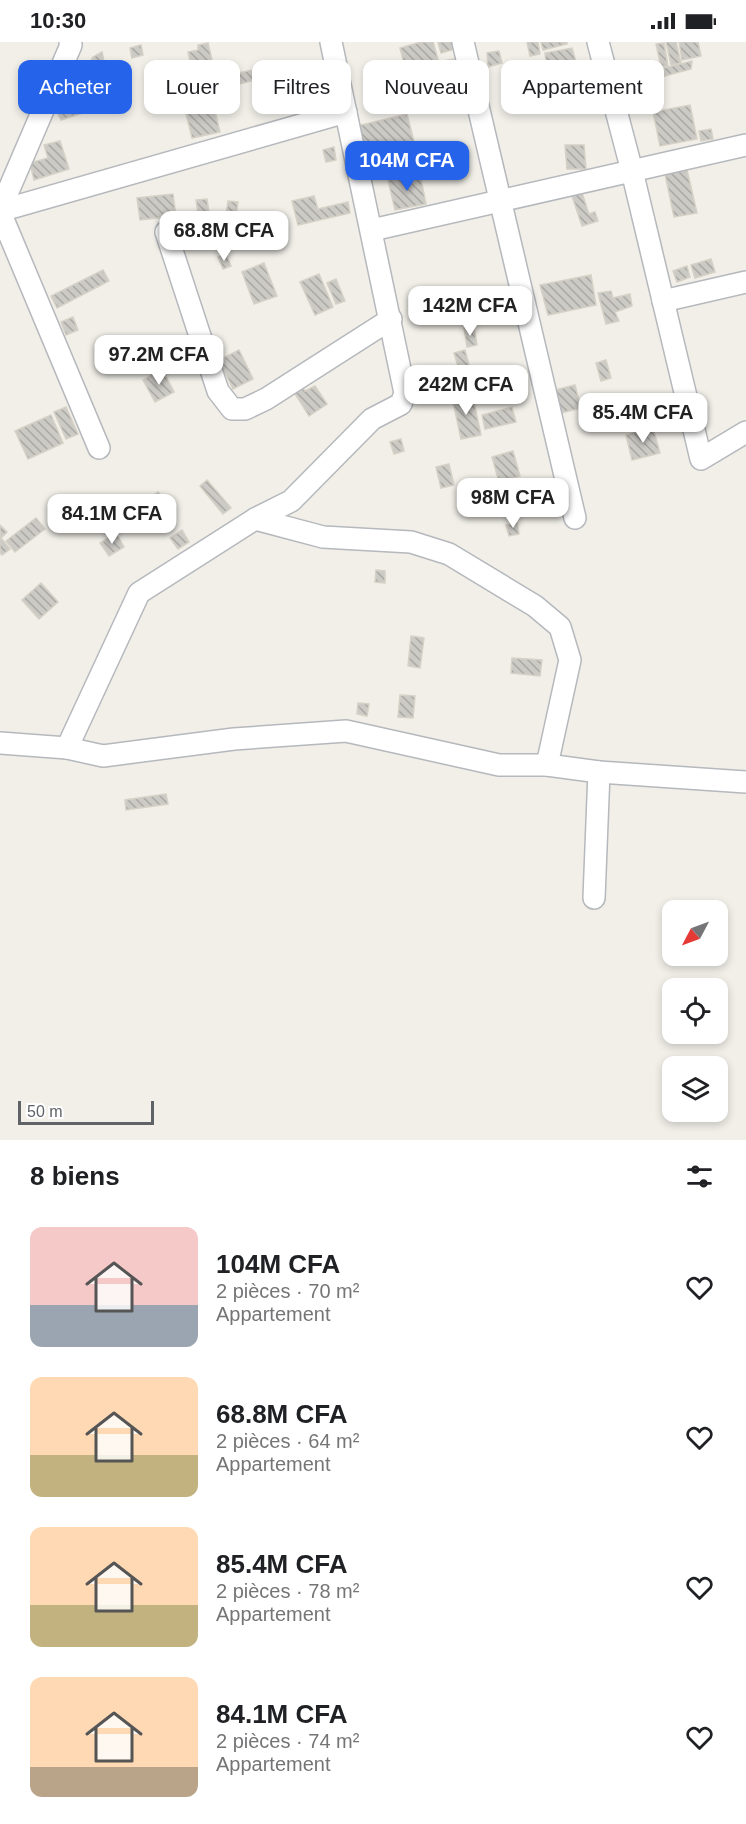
<!DOCTYPE html>
<html lang="fr">
<head>
<meta charset="utf-8">
<style>
	body { margin:0; font-family:Helvetica,sans-serif; background:#f6f6f6; color:#202124; height:100vh; display:flex; flex-direction:column; font-size:22px; white-space:nowrap }
	* { box-sizing:border-box; margin:0 }
	p { font-size:20px; color:#757577 }
	.icon { flex:none; width:33px; height:33px; fill:none; stroke:currentColor; stroke-width:2; stroke-linecap:round; stroke-linejoin:round }
	.map { position:relative; height:1098px; overflow:hidden }
	.side { display:flex; flex-direction:column; background:#fff; flex:1 }
	.side>* { flex:none }
	.hud { position:absolute; left:18px; top:18px; width:711px; height:54px; display:flex; gap:12px }
	.needle { width:39px; rotate:229deg }
	.fabs { position:absolute; left:662px; top:858px; display:grid; gap:12px }
	.fabs a { display:grid; place-items:center; width:66px; height:66px; border-radius:12px; background:#fff; box-shadow:0 3px 9px #0003; font-size:30px }
	.scale { position:absolute; left:18px; bottom:15px; width:136px; box-sizing:border-box; padding-left:6px; border:3px solid #5f6368; border-top:0; font-size:16px; line-height:21px; white-space:nowrap; color:#5f6368; -webkit-text-stroke:4px #fff; paint-order:stroke }
	.price { position:absolute; translate:-50% -51px; padding:0 14px; border-radius:12px; background:#fff; color:#222; font-size:20px; line-height:39px; filter:drop-shadow(0 2px 3px #0008) }
	.price::after { content:''; position:absolute; left:50%; top:36px; width:18px; height:14px; margin-left:-9px; background:inherit; clip-path:polygon(0 0,100% 0,50% 100%) }
	.price.current { background:#2563eb; color:#fff }
	ul { padding:0; list-style:none }
	li { display:flex; align-items:center; gap:18px; height:150px; padding:0 30px }
	li span { display:grid; place-items:center; flex:none; width:168px; height:120px; border-radius:12px; color:#555 }
	li>.icon { margin-inline-start:auto }
	span .icon { width:72px; height:72px; fill:#fffc; stroke-width:1 }
	li b { font-size:26px }
	h2 { display:flex; justify-content:space-between; align-items:center; height:72px; padding:0 30px; font-size:26px }
	.pill { padding:0 21px; border-radius:12px; background:#fff; box-shadow:0 3px 9px #0003; font-size:21px; line-height:54px }
	.pill.current { background:#2563eb; color:#fff }
	.status { display:flex; justify-content:space-between; align-items:center; height:42px; padding:0 30px; background:#fff; direction:ltr }
	.status svg { height:16px; fill:currentColor }
	.map>svg:first-child { display:block }
</style>
</head>
<body>
<div class="status"><b>10:30</b><svg viewBox="0 0 49 12"><path d="M0 12V9h3v3zM5 12V6h3v6zM10 12V3h3v9zM15 12V0h3v12zM26 1h20v11H26zM47 4h2v5h-2z"/></svg></div>
<div class="map">
<svg width="746" height="1098" viewBox="0 0 746 1098">
	<defs>
		<pattern id="building-back-hatch" width="6" height="6" patternUnits="userSpaceOnUse" patternTransform="scale(1.5)"><rect width="6" height="6" fill="#cccac5"/><path d="M-1 5l2 2M0 0l6 6M5-1l2 2" fill="none" stroke="#a9a8a4"/></pattern>
	</defs>
	<rect width="100%" height="100%" fill="#f1efe8"/>
	<g fill="url(#building-back-hatch)" stroke="#d6d1c6" stroke-width="1.5">
		<polygon points="421,0 433,0 442,31 409,40 400,6"/>
		<polygon points="438,0 453,0 455,7 441,11"/>
		<polygon points="527,0 538,0 540,12 530,14"/>
		<polygon points="541,0 567,0 567,2 543,8"/>
		<polygon points="666,0 676,0 681,21 671,23"/>
		<polygon points="679,0 698,0 701,14 682,18"/>
		<polygon points="208,1 215,31 194,36 188,10 198,8 198,3"/>
		<polygon points="664,1 668,24 661,25 656,2"/>
		<polygon points="141,3 143,13 132,16 130,6"/>
		<polygon points="572,6 582,41 550,49 545,11"/>
		<polygon points="499,9 502,21 488,25 487,11"/>
		<polygon points="102,10 113,61 61,78 58,72 93,15"/>
		<polygon points="454,17 457,27 442,31 443,19"/>
		<polygon points="692,19 691,27 646,39 644,31"/>
		<polygon points="601,25 603,37 584,40 582,28"/>
		<polygon points="253,28 255,38 235,43 233,32"/>
		<polygon points="207,36 220,90 192,96 179,42"/>
		<polygon points="420,38 422,54 405,57 403,40"/>
		<polygon points="645,43 650,70 639,71 634,46"/>
		<polygon points="584,46 588,65 557,71 551,53"/>
		<polygon points="690,63 697,97 660,104 653,70"/>
		<polygon points="407,72 414,100 364,113 357,84"/>
		<polygon points="711,87 713,97 701,99 699,89"/>
		<polygon points="60,99 69,127 34,138 30,121 48,116 44,103"/>
		<polygon points="565,103 584,103 586,127 567,127"/>
		<polygon points="334,105 336,118 326,120 323,108"/>
		<polygon points="420,114 423,127 379,136 377,122"/>
		<polygon points="687,128 697,171 674,175 665,132"/>
		<polygon points="420,132 426,162 395,168 388,138"/>
		<polygon points="580,145 589,172 595,170 598,179 582,184 570,148"/>
		<polygon points="173,152 176,174 140,178 137,156"/>
		<polygon points="314,154 318,167 348,160 350,171 298,183 292,159"/>
		<polygon points="207,157 209,171 198,172 196,158"/>
		<polygon points="228,159 238,160 236,174 226,173"/>
		<polygon points="226,212 231,224 223,227 218,215"/>
		<polygon points="711,217 715,230 695,236 691,223"/>
		<polygon points="264,221 277,254 254,262 242,230"/>
		<polygon points="687,224 690,235 677,240 673,229"/>
		<polygon points="103,228 109,239 57,266 51,254"/>
		<polygon points="319,232 333,265 315,273 300,240"/>
		<polygon points="591,233 596,263 548,273 540,243"/>
		<polygon points="336,237 345,259 336,262 327,241"/>
		<polygon points="611,249 613,256 630,252 632,264 615,270 619,279 606,282 598,251"/>
		<polygon points="73,275 78,288 66,293 61,280"/>
		<polygon points="474,285 477,303 467,305 464,286"/>
		<polygon points="239,308 253,337 233,347 219,318"/>
		<polygon points="465,308 475,345 465,348 454,311"/>
		<polygon points="606,318 611,336 601,339 596,321"/>
		<polygon points="162,327 174,350 155,360 143,338"/>
		<polygon points="300,341 305,349 315,344 327,362 309,374 292,347"/>
		<polygon points="575,343 581,366 561,371 555,348"/>
		<polygon points="472,351 481,393 461,397 452,355"/>
		<polygon points="624,352 632,381 623,383 616,354"/>
		<polygon points="66,365 78,392 66,397 54,370"/>
		<polygon points="512,365 516,380 485,387 482,373"/>
		<polygon points="51,373 63,401 28,417 15,389"/>
		<polygon points="653,386 660,411 632,418 626,393"/>
		<polygon points="401,397 404,409 394,412 390,400"/>
		<polygon points="513,409 520,434 499,440 492,415"/>
		<polygon points="449,422 454,443 441,446 436,425"/>
		<polygon points="207,438 231,466 223,472 200,444"/>
		<polygon points="158,450 165,459 154,467 147,458"/>
		<polygon points="36,476 45,487 15,510 6,499"/>
		<polygon points="517,481 519,492 509,494 506,483"/>
		<polygon points="0,483 7,490 1,496 10,507 2,513 0,511"/>
		<polygon points="182,488 189,500 178,507 170,496"/>
		<polygon points="116,491 124,505 109,514 100,501"/>
		<polygon points="376,528 385,529 385,541 375,540"/>
		<polygon points="41,541 58,560 39,577 22,558"/>
		<polygon points="411,594 424,596 420,626 408,624"/>
		<polygon points="512,616 542,618 540,634 511,631"/>
		<polygon points="400,653 415,654 413,676 398,675"/>
		<polygon points="358,661 369,662 367,674 357,672"/>
		<polygon points="166,752 168,762 126,768 125,758"/>
	</g>
	<g fill="none" stroke-linecap="round" stroke-linejoin="round">
		<defs>
			<g id="minor">
				<polyline points="463,0 575,476"/>
				<polyline points="598,0 632,129 701,417 746,390"/>
				<polyline points="0,168 71,3 70,0"/>
				<polyline points="0,169 346,70"/>
				<polyline points="0,170 99,406"/>
				<polyline points="372,188 746,103"/>
				<polyline points="166,190 218,349 232,367 245,367 266,357 391,277"/>
				<polyline points="663,259 746,240"/>
				<polyline points="255,477 323,495 411,500 449,512 535,564 560,585 570,618 547,723"/>
				<polyline points="0,701 67,706 103,714 234,697 346,689 499,723 547,723 599,730 746,740"/>
				<polyline points="67,706 139,551 255,477 291,459 372,377 401,362 405,351 331,0"/>
				<polyline points="594,856 599,730"/>
			</g>
		</defs>
		<use href="#minor" stroke="#b5b8bc" stroke-width="24"/>
		<use href="#minor" stroke="#fff" stroke-width="21"/>
	</g>
</svg>
<div class="fabs">
<a><svg class="needle" viewBox="-14 -14 28 28"><path d="M0-13l5 13h-10z" fill="#e53935"/><path d="M0 13l5-13h-10z" fill="#757577"/></svg></a>
<a><svg class="icon" aria-label="locate" viewBox="0 0 24 24"><circle cx="12" cy="12" r="6"/><path d="M12 2v4M12 18v4M2 12h4M18 12h4"/></svg></a>
<a><svg class="icon" aria-label="layers" viewBox="0 0 24 24"><path d="M12 4l9 5-9 5-9-5zM3 14l9 5 9-5"/></svg></a>
</div>
<div class="scale">50 m</div>
<b class="price current" style="left:407px;top:150px">104M CFA</b>
<b class="price" style="left:224px;top:220px">68.8M CFA</b>
<b class="price" style="left:470px;top:295px">142M CFA</b>
<b class="price" style="left:159px;top:344px">97.2M CFA</b>
<b class="price" style="left:466px;top:374px">242M CFA</b>
<b class="price" style="left:643px;top:402px">85.4M CFA</b>
<b class="price" style="left:513px;top:487px">98M CFA</b>
<b class="price" style="left:112px;top:503px">84.1M CFA</b>
<div class="hud">
<a class="pill current">Acheter</a>
<a class="pill">Louer</a>
<a class="pill">Filtres</a>
<a class="pill">Nouveau</a>
<a class="pill">Appartement</a>
</div>
</div>
<section class="side">
<h2>8 biens<svg class="icon" aria-label="filters" viewBox="0 0 24 24"><path d="M4 7h16M4 17h16"/><circle cx="9" cy="7" r="2"/><circle cx="15" cy="17" r="2"/></svg></h2>
<ul>
<li><span style="background:linear-gradient(#f6c9c9 65%,#9aa5b1 0)"><svg class="icon" aria-label="home" viewBox="0 0 24 24"><path d="M3 11l9-7 9 7M6 9v11h12V9"/></svg></span><div><b>104M CFA</b><p>2 pièces · 70 m²</p><p>Appartement</p></div><svg class="icon" aria-label="heart" viewBox="0 0 24 24"><path d="M12 20l-8-8c-3-5 5-10 8-4 3-6 11-1 8 4z"/></svg></li>
<li><span style="background:linear-gradient(#ffd9b3 65%,#c2b280 0)"><svg class="icon" aria-label="home" viewBox="0 0 24 24"><path d="M3 11l9-7 9 7M6 9v11h12V9"/></svg></span><div><b>68.8M CFA</b><p>2 pièces · 64 m²</p><p>Appartement</p></div><svg class="icon" aria-label="heart" viewBox="0 0 24 24"><path d="M12 20l-8-8c-3-5 5-10 8-4 3-6 11-1 8 4z"/></svg></li>
<li><span style="background:linear-gradient(#ffd9b3 65%,#c2b280 0)"><svg class="icon" aria-label="home" viewBox="0 0 24 24"><path d="M3 11l9-7 9 7M6 9v11h12V9"/></svg></span><div><b>85.4M CFA</b><p>2 pièces · 78 m²</p><p>Appartement</p></div><svg class="icon" aria-label="heart" viewBox="0 0 24 24"><path d="M12 20l-8-8c-3-5 5-10 8-4 3-6 11-1 8 4z"/></svg></li>
<li><span style="background:linear-gradient(#ffd9b3 75%,#b9a48a 0)"><svg class="icon" aria-label="home" viewBox="0 0 24 24"><path d="M3 11l9-7 9 7M6 9v11h12V9"/></svg></span><div><b>84.1M CFA</b><p>2 pièces · 74 m²</p><p>Appartement</p></div><svg class="icon" aria-label="heart" viewBox="0 0 24 24"><path d="M12 20l-8-8c-3-5 5-10 8-4 3-6 11-1 8 4z"/></svg></li>
</ul>
</section>
</body>
</html>
